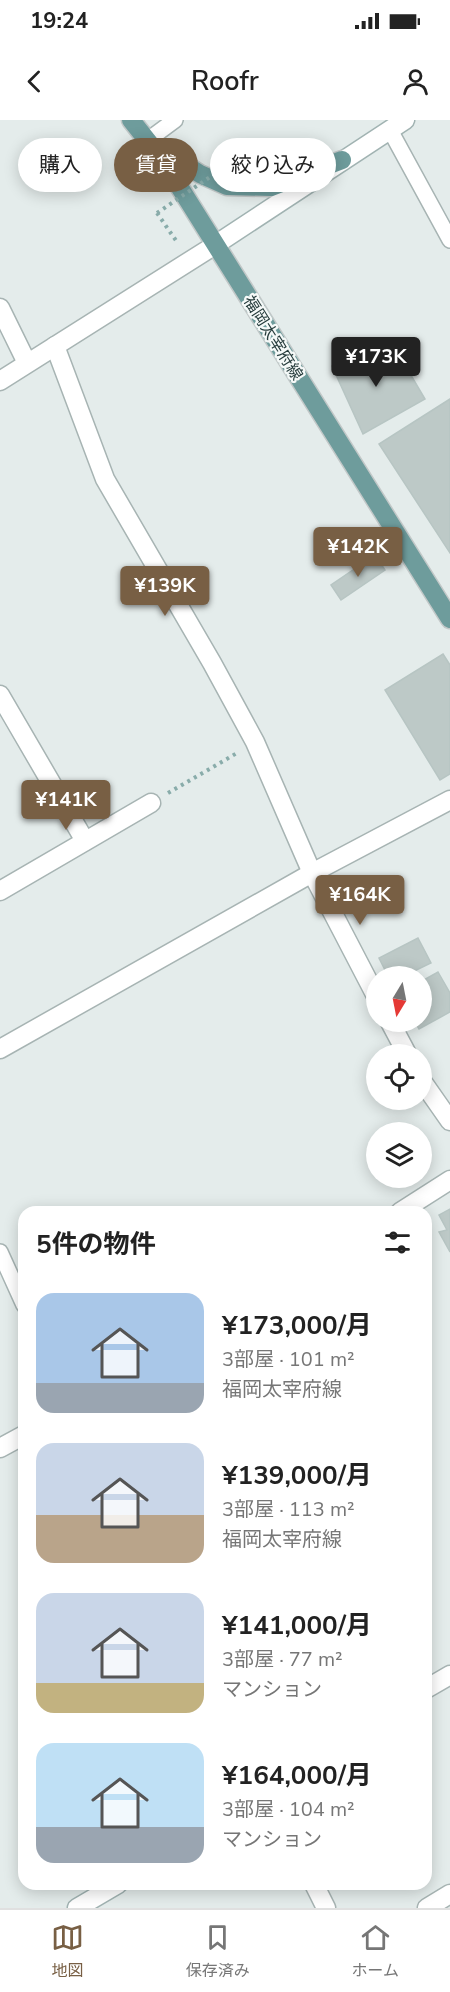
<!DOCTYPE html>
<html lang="ja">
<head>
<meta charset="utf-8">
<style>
	body { margin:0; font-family:"Nunito Sans","Noto Sans JP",sans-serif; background:#f2f2f2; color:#222; height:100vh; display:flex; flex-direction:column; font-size:22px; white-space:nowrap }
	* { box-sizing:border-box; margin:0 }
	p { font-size:20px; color:#767676 }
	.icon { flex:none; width:33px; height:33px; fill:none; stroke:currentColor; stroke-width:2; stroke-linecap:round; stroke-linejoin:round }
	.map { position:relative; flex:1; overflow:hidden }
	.panel { position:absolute; left:18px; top:1086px; width:414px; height:684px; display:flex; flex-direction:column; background:#fff; border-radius:18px; box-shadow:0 3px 15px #0003 }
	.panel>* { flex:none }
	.hud { position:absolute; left:18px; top:18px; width:414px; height:54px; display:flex; gap:12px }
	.needle { width:39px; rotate:190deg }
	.buttons { position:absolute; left:366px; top:846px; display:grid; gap:12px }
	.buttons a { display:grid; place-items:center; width:66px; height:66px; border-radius:50%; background:#fff; box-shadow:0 3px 15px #0003; font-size:30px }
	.price { position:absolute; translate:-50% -51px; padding:0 14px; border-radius:6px; background:#785f44; color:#fff; font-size:20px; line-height:39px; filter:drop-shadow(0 2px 3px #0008) }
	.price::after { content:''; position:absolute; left:50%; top:36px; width:18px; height:14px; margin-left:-9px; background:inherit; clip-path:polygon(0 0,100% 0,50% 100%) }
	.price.selected { background:#222; color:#fff }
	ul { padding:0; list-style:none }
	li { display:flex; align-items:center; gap:18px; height:150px; padding:0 18px }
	li span { display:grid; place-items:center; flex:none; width:168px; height:120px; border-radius:18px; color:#555 }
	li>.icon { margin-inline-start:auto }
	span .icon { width:72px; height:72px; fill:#fffc; stroke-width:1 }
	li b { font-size:26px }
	h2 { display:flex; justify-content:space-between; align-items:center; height:72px; padding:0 18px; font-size:26px }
	.pill { padding:0 21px; border-radius:27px; background:#fff; box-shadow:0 3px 15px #0003; font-size:21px; line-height:54px }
	.pill.selected { background:#785f44; color:#fff }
	.status { display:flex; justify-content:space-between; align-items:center; height:42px; padding:0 30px; background:#fff; direction:ltr }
	.status svg { height:16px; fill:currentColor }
	header { display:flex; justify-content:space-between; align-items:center; height:78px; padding:0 18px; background:#fff; font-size:27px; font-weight:600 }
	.tab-bar { display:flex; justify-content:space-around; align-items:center; height:84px; border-top:2px solid #e0e0e0; background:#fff; font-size:16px; color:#767676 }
	.tab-bar a { display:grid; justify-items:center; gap:3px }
	.tab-bar .selected { color:#785f44 }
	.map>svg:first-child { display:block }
</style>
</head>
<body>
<div class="status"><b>19:24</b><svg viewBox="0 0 49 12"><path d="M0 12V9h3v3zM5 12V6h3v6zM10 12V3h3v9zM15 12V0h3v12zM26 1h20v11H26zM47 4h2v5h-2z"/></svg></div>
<header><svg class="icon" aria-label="back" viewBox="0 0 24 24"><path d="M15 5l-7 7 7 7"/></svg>Roofr<svg class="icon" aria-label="person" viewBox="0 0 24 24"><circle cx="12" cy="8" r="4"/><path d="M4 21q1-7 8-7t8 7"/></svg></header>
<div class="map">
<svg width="450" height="1788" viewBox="0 0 450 1788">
	<rect width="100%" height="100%" fill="#e4eceb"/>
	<g fill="#bdc9c7" stroke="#b7c5c3" stroke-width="1.5">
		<polygon points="371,225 383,248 402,240 425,279 363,314 332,246"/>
		<polygon points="450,279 450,433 379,324"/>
		<polygon points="375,435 385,450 341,480 331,465"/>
		<polygon points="443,534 450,545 450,654 440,660 385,570"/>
		<polygon points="418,818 431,843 404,856 388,856 379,838"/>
		<polygon points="438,852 450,873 450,892 419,909 415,902 422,902 422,861"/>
		<polygon points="450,1089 450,1132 439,1112 447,1110 439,1095"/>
	</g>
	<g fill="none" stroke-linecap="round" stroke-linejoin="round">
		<defs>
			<g id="lane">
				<polyline points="390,10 450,120"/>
				<polyline points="148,20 175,0"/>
				<polyline points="0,1132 24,1185"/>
			</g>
			<g id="street">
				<polyline points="0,188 27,243"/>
				<polyline points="55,226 105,359 212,543 255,622 312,753 376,876"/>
				<polyline points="0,261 215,125"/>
				<polyline points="0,575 85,721"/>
				<polyline points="0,771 151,683"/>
				<polyline points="390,902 407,934"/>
				<polyline points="0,929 312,753 450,680"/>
				<polyline points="422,961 450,1001"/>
				<polyline points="400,1092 450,1060"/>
				<polyline points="0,1328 24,1315"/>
				<polyline points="426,1569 450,1555"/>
				<polyline points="314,1764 326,1788"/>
				<polyline points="427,1788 450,1774"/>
			</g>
			<g id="secondary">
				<polyline points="215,125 405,0"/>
				<polyline points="77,1788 118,1764"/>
			</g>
			<g id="primary">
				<polyline points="131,0 162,39 450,499"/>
				<polyline points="162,39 175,38 200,54 227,66 271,67 342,40"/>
			</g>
		</defs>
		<use href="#lane" stroke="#a7b4b3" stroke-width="18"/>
		<use href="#street" stroke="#a7b4b3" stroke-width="21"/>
		<use href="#secondary" stroke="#a1b3b2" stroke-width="21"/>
		<use href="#primary" stroke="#c2c8c8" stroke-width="21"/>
		<g stroke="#89acaa" stroke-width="4" stroke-dasharray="3 4.5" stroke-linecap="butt">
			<polyline points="157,93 177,122"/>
			<polyline points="168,673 237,633"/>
		</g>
		<use href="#lane" stroke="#fff" stroke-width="15"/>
		<use href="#street" stroke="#fff" stroke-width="18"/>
		<use href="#secondary" stroke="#fff" stroke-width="18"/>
		<use href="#primary" stroke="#6e9c9c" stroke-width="18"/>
		<polyline stroke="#89acaa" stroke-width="4" stroke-dasharray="3 4.5" stroke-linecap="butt" points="157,93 235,40"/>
	</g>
	<g text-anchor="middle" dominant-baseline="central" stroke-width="4.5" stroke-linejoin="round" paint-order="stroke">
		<g font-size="16" fill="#263c3c" stroke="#f5f9f8">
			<text transform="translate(273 218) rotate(58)">福岡太宰府線</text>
		</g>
	</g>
</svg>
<div class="buttons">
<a><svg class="needle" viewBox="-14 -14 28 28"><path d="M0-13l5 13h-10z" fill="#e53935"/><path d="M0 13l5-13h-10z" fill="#767676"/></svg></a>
<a><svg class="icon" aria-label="locate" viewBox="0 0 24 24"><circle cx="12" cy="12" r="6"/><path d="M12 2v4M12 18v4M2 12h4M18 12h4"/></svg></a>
<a><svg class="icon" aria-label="layers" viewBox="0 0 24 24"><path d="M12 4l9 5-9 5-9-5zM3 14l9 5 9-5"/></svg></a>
</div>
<b class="price selected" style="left:376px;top:268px">¥173K</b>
<b class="price" style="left:358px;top:458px">¥142K</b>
<b class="price" style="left:165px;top:497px">¥139K</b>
<b class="price" style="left:66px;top:711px">¥141K</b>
<b class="price" style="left:360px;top:806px">¥164K</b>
<div class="hud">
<a class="pill">購入</a>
<a class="pill selected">賃貸</a>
<a class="pill">絞り込み</a>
</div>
<section class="panel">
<h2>5件の物件<svg class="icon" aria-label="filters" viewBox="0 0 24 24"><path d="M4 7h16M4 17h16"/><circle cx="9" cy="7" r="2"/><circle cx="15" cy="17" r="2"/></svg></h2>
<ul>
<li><span style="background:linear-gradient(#a9c7e8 75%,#9aa5b1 0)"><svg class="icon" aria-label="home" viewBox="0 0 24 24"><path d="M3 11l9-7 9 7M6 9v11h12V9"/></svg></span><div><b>¥173,000/月</b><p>3部屋 · 101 m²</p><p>福岡太宰府線</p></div></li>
<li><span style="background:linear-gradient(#c9d6e8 60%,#b9a48a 0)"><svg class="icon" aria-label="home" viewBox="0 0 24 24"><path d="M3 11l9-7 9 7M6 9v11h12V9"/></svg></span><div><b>¥139,000/月</b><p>3部屋 · 113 m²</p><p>福岡太宰府線</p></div></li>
<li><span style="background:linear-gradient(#c9d6e8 75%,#c2b280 0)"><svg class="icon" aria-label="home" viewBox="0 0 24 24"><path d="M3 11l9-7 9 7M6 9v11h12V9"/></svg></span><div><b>¥141,000/月</b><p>3部屋 · 77 m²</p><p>マンション</p></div></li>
<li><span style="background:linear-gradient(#bfe0f5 70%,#9aa5b1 0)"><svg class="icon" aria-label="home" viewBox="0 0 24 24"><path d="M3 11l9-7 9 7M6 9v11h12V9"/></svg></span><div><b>¥164,000/月</b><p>3部屋 · 104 m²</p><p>マンション</p></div></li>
</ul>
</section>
</div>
<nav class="tab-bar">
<a class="selected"><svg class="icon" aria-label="map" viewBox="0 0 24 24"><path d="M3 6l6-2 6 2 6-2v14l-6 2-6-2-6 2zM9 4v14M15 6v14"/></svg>地図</a>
<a><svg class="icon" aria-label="saved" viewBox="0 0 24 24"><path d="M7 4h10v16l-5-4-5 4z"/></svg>保存済み</a>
<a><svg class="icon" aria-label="home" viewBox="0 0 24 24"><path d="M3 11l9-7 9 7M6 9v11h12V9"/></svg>ホーム</a>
</nav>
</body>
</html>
